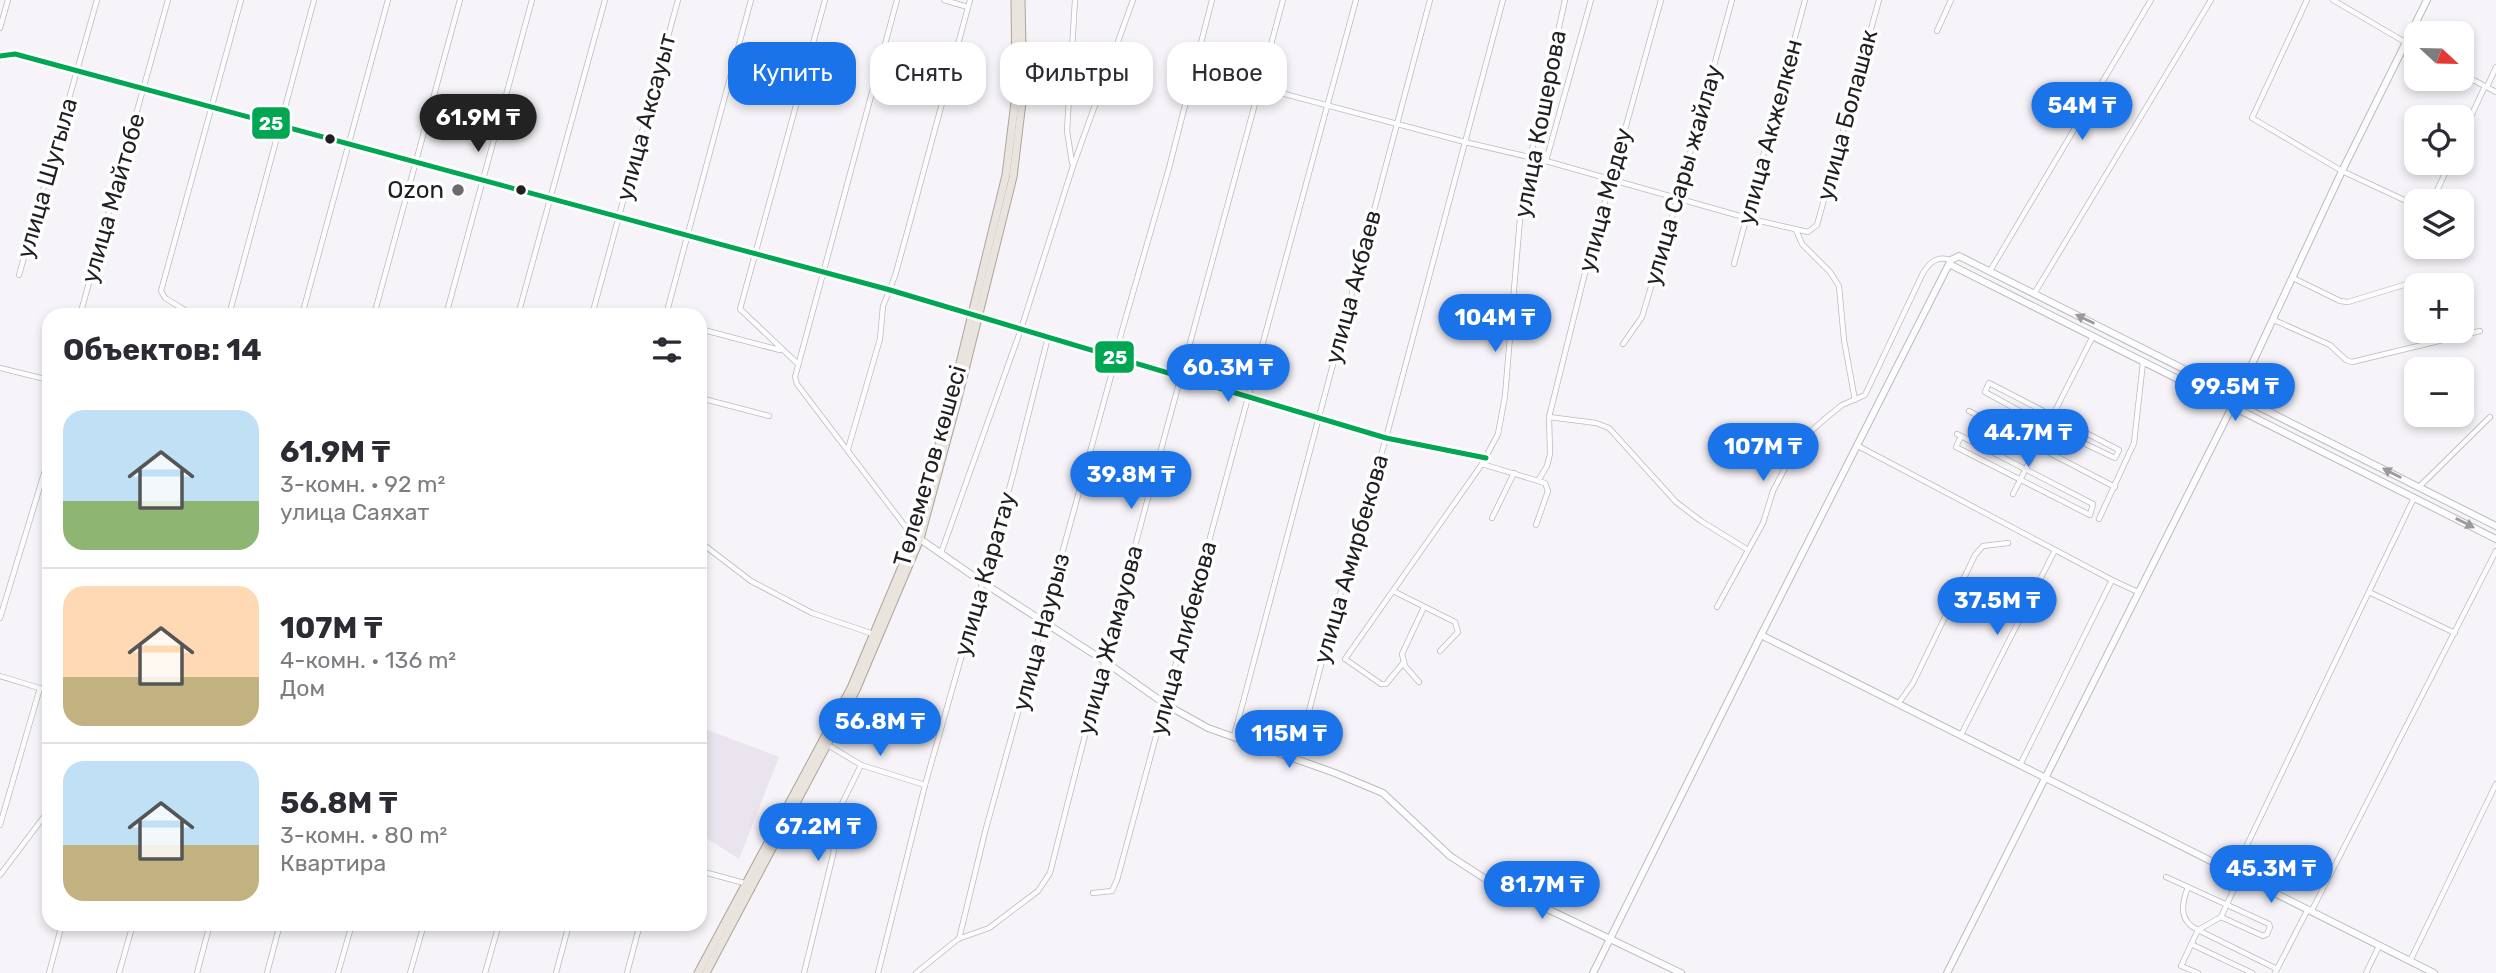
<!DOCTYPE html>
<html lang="ru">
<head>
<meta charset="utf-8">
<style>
	body { margin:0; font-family:Rubik,sans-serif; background:#f7f7f7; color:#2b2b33; height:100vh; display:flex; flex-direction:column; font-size:26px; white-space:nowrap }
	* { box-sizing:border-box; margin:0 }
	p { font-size:23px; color:#7c7c81 }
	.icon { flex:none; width:38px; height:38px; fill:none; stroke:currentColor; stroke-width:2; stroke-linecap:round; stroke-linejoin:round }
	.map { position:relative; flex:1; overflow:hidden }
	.sheet { position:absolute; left:42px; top:308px; width:665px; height:623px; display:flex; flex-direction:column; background:#fff; border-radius:21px; box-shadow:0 4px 10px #0003 }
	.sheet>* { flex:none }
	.guide { position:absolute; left:728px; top:42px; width:665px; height:63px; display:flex; gap:14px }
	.needle { width:46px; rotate:112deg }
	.buttons { position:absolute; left:2404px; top:21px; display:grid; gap:14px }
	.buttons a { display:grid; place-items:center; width:70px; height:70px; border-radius:14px; background:#fff; box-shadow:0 4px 10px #0003; font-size:35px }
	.price { position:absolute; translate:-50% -60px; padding:0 16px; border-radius:24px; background:#1a73e8; color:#fff; font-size:23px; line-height:46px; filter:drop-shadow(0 2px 4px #0008) }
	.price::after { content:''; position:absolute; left:50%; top:42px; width:21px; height:16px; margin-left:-10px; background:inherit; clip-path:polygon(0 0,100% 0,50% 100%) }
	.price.selected { background:#222; color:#fff }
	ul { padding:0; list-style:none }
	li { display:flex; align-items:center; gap:21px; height:175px; padding:0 21px }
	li+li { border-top:2px solid #e1e1e2 }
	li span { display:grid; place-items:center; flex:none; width:196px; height:140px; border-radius:21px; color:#555 }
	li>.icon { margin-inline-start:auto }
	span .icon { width:84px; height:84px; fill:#fffc; stroke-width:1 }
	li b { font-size:30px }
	h2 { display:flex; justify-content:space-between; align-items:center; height:84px; padding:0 21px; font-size:30px }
	.chip { padding:0 24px; border-radius:21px; background:#fff; box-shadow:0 4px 10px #0003; font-size:24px; line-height:63px }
	.chip.selected { background:#1a73e8; color:#fff }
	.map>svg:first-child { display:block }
</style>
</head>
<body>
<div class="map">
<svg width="2496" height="973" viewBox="0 0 2496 973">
	<rect width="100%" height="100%" fill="#f7f4f9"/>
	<polygon fill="#eae4ee" points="702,728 779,757 739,859 703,836 700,822 700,736"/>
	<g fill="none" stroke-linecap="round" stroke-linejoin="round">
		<defs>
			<g id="street">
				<polyline points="897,0 795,377 797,384 914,538"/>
				<polyline points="944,0 968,7"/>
				<polyline points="2307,0 2252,118 2342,171 2417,206"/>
				<polyline points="2333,0 2417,49"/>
				<polyline points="0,28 8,0"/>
				<polyline points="1937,31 1951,0"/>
				<polyline points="0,56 15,54 890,290 1386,438 1486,458"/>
				<polyline points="1194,70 1465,142 1546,161 1747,218 1808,232 1817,225 1879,0"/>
				<polyline points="2462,74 2496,92"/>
				<polyline points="2487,87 2496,67"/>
				<polyline points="2462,136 2485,86"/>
				<polyline points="1546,161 1591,0"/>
				<polyline points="1072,163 1067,131 1075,0"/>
				<polyline points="2432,201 2450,163"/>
				<polyline points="1796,230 1802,244 1830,272 1839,286 1844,340 1855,400"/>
				<polyline points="1734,264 1805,0"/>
				<polyline points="1990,271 2151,0"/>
				<polyline points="19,275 97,0"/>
				<polyline points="2293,278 2340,301 2348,302 2417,281"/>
				<polyline points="2034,294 2211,0"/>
				<polyline points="80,315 168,0"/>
				<polyline points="193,315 165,298 161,291 241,0"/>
				<polyline points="229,315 314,0"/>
				<polyline points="302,315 388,0"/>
				<polyline points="374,315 460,0"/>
				<polyline points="446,315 532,0"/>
				<polyline points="518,315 605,0"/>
				<polyline points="592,315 678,0"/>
				<polyline points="666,315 751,0"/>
				<polyline points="2274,320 2330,345 2346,360 2352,362 2480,331"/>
				<polyline points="700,329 780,350"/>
				<polyline points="1623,344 1642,317 1678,197 1732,0"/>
				<polyline points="798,364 740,309 825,0"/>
				<polyline points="0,368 49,380"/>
				<polygon points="1989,383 2119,450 2115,458 2047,426 1985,392"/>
				<polyline points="700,398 769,416"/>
				<polyline points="1969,411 2115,487"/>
				<polyline points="1549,417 1596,423 1609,428 1676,502 1701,521 1748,550"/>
				<polyline points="1957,434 2093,504 2090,515 1956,447 1961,436"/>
				<polyline points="1858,446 2112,580 2020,765"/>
				<polyline points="848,449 880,339 883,306 895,276 908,229 970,0"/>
				<polyline points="1482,464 1545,483 1548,491 1536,525"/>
				<polyline points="1538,481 1547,466 1550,454 1549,417 1584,277 1661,0"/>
				<polyline points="2419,487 2490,417"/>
				<polyline points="2013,494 2093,336"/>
				<polyline points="1492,518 1514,473"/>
				<polyline points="2099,519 2134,443 2143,362"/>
				<polyline points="700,542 751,581 812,613 873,634"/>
				<polyline points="941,553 1021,329 1073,166 1133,0"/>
				<polyline points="2112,580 2138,592"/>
				<polyline points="1393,591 1455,622 1458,632 1440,651"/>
				<polyline points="2369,592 2455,633"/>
				<path d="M1717 607 1763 523 1773 491 1794 451 1809 433 1826 418 1842 405 1865 395 1923 273C1930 262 1937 255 1951 260"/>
				<polyline points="0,618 49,457"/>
				<polyline points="1404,662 1386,684 1381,684 1345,659 1482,464 1498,434 1505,396 1522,195 1565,0"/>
				<polyline points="0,676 49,691"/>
				<polyline points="1419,682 1405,666 1402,654 1424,607"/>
				<polyline points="1898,704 1913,683 1975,555 1983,546 2008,543"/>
				<polyline points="1309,711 1334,615 1386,438 1503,0"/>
				<polyline points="1961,735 2055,550"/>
				<polyline points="1234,736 1430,0"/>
				<polyline points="828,745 861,765 925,785"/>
				<polyline points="0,825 40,688"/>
				<polyline points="700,871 748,884"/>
				<polyline points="2234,872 2414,498"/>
				<polyline points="0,875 49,810"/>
				<polyline points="2166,877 2269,924 2270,927 2267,934 2263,936 2221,917"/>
				<path d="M2188 887C2181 905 2179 921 2198 930L2221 917 2240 876"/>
				<polyline points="1093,893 1112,891 1117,880 1356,0"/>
				<polyline points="2312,910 2496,551"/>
				<polyline points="959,939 985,832 1116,358 1121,334 1169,168 1212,0"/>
				<polyline points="2191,944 2252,973"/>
				<polyline points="2410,961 2496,784"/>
				<polyline points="49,973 62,924"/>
				<polyline points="119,973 133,924"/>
				<polyline points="197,973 210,924"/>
				<polyline points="267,973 280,924"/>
				<polyline points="338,973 352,924"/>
				<polyline points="410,973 424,924"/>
				<polyline points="485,973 499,924"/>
				<polyline points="556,973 569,924"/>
				<polyline points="627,973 640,924"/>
				<polyline points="804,973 833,855 835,842 833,822 861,765"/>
				<polyline points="878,973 925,785 1013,475 1048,337"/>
				<path d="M916 973 958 939 989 928 1038 891 1050 873C1123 581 1205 291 1283 0"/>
				<polyline points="2198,973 2181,966 2198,930 2277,969"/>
				<polyline points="2275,973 2308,909"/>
				<polyline points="2366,973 2379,946"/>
			</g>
			<g id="secondary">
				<polyline points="1949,264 2496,539"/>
				<polyline points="920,539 982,582 1103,660 1165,704 1208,728 1335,773 1383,793 1450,856 1487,880 1681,973"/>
				<polyline points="1761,635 2434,973"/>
				<polyline points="1593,973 1761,635 1951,260 1959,256 2496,526"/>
				<polyline points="1947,973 2232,407 2342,171 2427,0"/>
			</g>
			<g id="primary">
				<polyline points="698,973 851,688 914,538 951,400 1006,175 1016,94 1015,0"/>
				<polyline points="706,973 856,690 920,539 957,402 1013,177 1023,94 1021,0"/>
			</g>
		</defs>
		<use href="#street" stroke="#bcbabe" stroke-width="6"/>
		<use href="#secondary" stroke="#bcbabe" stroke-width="8"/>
		<use href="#primary" stroke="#aca599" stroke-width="9"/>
		<use href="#street" stroke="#fefdfe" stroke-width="4.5"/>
		<use href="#secondary" stroke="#fefdfe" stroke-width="6"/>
		<use href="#primary" stroke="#e9e5de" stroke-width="7"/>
		<defs>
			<polyline id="bus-1" points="0,56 15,54 890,290 1386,438 1486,458"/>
		</defs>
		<use href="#bus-1" stroke="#fff" stroke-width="10"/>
		<use href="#bus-1" stroke="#00a651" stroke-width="5"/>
	</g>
	<defs><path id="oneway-solid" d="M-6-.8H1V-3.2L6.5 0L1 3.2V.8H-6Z" transform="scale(1.75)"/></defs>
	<g fill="#9b999b">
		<use href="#oneway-solid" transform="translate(2085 319) rotate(-154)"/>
		<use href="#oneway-solid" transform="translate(2392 473) rotate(-153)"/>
		<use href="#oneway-solid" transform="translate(2465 523) rotate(27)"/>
	</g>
	<g fill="#211f22" stroke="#fff" stroke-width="2.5">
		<circle cx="330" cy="139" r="6"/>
		<circle cx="521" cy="190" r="6"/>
	</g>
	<circle fill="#6c6a6d" stroke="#fff" stroke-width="2.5" cx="458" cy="190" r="7"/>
	<g text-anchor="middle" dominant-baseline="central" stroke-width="7" stroke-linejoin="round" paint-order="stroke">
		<g font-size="24" fill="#211f22" stroke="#fff">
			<text transform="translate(1847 115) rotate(-75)">улица Болашак</text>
			<text transform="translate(646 117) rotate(-75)">улица Аксауыт</text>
			<text transform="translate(1540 124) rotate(-79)">улица Кошерова</text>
			<text transform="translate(1770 132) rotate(-75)">улица Акжелкен</text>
			<text transform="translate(1683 175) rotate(-74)">улица Сары жайлау</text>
			<text transform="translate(47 178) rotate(-74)">улица Шугыла</text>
			<text transform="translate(113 198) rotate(-74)">улица Майтобе</text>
			<text transform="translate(1605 200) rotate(-75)">улица Медеу</text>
			<text transform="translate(1353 287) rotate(-75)">улица Акбаев</text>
			<text transform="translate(930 466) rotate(-74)">Төлеметов көшесі</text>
			<text transform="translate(1351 559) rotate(-74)">улица Амирбекова</text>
			<text transform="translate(985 574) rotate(-74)">улица Каратау</text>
			<text transform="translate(1041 632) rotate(-75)">улица Наурыз</text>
			<text transform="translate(1183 638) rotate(-75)">улица Алибекова</text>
			<text transform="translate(1110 640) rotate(-75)">улица Жамауова</text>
		</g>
		<g font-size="24" fill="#211f22" stroke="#fff" text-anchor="end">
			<text x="444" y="190">Ozon</text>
		</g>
	</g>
	<g stroke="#fff" stroke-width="2.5">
		<rect x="251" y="106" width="40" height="34" rx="7" fill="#00a651"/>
		<rect x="1094" y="340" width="41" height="34" rx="7" fill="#00a651"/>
	</g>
	<g font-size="19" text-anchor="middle" font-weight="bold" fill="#fff">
		<text x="271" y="130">25</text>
		<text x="1115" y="364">25</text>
	</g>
</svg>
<div class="buttons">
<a><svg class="needle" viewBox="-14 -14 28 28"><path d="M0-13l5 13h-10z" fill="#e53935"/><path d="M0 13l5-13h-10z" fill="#7c7c81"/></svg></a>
<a><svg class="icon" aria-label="locate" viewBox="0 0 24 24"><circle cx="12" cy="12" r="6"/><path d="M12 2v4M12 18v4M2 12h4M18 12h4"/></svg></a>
<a><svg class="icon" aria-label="layers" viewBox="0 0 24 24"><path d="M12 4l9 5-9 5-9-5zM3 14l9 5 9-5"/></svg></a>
<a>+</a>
<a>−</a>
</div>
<b class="price" style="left:2082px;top:142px">54M ₸</b>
<b class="price selected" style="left:478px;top:154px">61.9M ₸</b>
<b class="price" style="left:1495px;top:354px">104M ₸</b>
<b class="price" style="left:1228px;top:404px">60.3M ₸</b>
<b class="price" style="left:2235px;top:423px">99.5M ₸</b>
<b class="price" style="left:2028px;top:469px">44.7M ₸</b>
<b class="price" style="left:1763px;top:483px">107M ₸</b>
<b class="price" style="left:1131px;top:511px">39.8M ₸</b>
<b class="price" style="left:1997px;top:637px">37.5M ₸</b>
<b class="price" style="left:880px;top:758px">56.8M ₸</b>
<b class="price" style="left:1289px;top:770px">115M ₸</b>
<b class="price" style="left:818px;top:863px">67.2M ₸</b>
<b class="price" style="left:2271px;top:905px">45.3M ₸</b>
<b class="price" style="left:1542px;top:921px">81.7M ₸</b>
<div class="guide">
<a class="chip selected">Купить</a>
<a class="chip">Снять</a>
<a class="chip">Фильтры</a>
<a class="chip">Новое</a>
</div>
<section class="sheet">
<h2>Объектов: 14<svg class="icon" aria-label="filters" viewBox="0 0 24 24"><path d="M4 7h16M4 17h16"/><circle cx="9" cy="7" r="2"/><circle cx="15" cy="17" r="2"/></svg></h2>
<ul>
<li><span style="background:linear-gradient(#bfe0f5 65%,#8fb573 0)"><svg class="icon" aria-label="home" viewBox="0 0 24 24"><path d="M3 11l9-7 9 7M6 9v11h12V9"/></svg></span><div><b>61.9M ₸</b><p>3-комн. · 92 m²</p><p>улица Саяхат</p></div></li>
<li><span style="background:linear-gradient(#ffd9b3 65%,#c2b280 0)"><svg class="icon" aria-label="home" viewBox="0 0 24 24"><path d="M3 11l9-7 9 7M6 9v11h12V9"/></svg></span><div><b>107M ₸</b><p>4-комн. · 136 m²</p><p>Дом</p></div></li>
<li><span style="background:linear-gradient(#bfe0f5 60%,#c2b280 0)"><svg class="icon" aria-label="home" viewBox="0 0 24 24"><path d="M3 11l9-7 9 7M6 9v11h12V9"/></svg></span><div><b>56.8M ₸</b><p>3-комн. · 80 m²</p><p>Квартира</p></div></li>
</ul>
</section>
</div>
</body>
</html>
